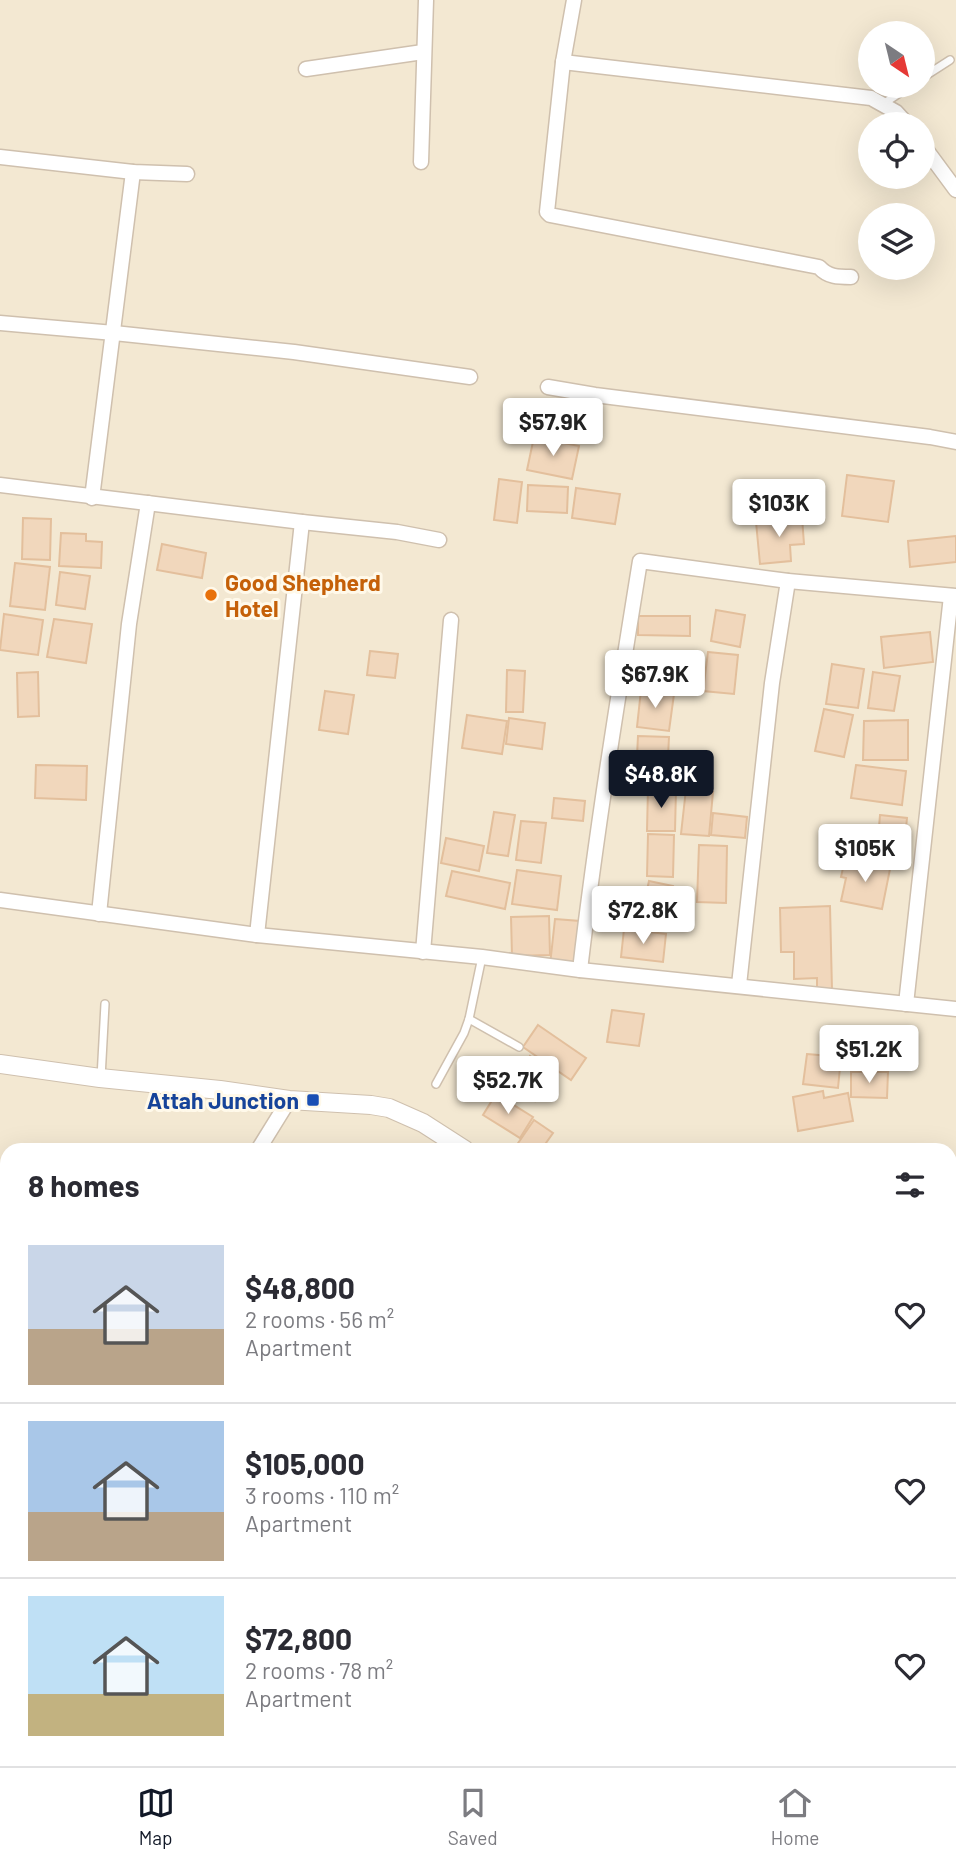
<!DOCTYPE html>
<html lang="en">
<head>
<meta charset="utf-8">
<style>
	body { margin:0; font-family:Barlow,sans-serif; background:#f2f2f3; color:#2b2b33; height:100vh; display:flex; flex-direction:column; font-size:26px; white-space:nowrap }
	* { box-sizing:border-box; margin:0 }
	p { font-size:23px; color:#7c7c81 }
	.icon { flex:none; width:38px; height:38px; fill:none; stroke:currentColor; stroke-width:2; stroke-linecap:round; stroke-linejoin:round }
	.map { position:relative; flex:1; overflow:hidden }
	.drawer { position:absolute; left:0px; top:1143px; width:957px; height:625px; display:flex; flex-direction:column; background:#fff; border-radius:21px 21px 0 0; box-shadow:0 7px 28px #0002 }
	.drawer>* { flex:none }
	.needle { width:46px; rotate:145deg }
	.tools { position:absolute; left:858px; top:21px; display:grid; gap:14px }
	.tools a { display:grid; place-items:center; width:77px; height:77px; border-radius:50%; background:#fff; box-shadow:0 7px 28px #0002; font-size:35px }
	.price { position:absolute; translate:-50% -60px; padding:0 16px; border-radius:7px; background:#fff; color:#222; font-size:23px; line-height:46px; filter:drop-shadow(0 2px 4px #0008) }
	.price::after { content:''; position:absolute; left:50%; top:42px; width:21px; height:16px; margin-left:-10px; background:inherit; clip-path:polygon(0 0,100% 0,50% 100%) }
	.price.current { background:#111827; color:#fff }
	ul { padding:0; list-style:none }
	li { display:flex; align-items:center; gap:21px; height:175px; padding:0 28px }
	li+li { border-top:2px solid #e1e1e2 }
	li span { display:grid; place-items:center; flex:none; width:196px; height:140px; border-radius:0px; color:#555 }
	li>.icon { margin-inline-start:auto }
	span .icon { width:84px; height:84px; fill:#fffc; stroke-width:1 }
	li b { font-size:30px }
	h2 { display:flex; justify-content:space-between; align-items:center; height:84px; padding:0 28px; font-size:30px }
	.dock { display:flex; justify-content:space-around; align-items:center; height:98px; border-top:2px solid #e1e1e2; background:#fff; font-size:19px; color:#7c7c81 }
	.dock a { display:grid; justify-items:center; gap:4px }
	.dock .current { color:#111827 }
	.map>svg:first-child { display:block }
</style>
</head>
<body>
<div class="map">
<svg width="956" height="1766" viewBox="0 0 956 1766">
	<rect width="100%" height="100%" fill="#fcf5e4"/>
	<path fill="#f3e8d2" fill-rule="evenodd" d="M0 0H956V1766H0ZM870 33H922V86H870ZM870 124H922V177H870ZM870 215H922V268H870ZM7 1150H950V1760H7Z"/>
	<g fill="#f1d7bc" stroke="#e3bf9c" stroke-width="2">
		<polygon points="534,437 579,446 572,479 527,470"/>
		<polygon points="847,475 894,481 888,522 842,516"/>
		<polygon points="499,479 522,482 517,523 494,520"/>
		<polygon points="528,485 568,487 567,513 527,511"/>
		<polygon points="576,488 620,494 615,524 572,518"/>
		<polygon points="802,517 804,544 790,545 791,561 760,564 756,522"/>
		<polygon points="23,518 51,519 50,560 22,559"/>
		<polygon points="61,533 86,534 86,541 102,542 101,568 59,566"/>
		<polygon points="956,536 956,562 910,567 908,541"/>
		<polygon points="162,544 206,553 202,578 157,570"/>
		<polygon points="15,563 50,567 45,610 10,606"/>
		<polygon points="60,572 90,576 85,609 56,605"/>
		<polygon points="716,610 745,615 740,647 711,641"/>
		<polygon points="4,614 43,620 38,655 0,650"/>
		<polygon points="638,616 690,616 690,636 638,635"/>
		<polygon points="54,619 92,624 86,663 47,657"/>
		<polygon points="930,632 933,662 884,668 881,637"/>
		<polygon points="370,651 398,654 395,678 367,675"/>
		<polygon points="708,652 738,655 734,694 703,691"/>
		<polygon points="832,664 864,669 858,708 826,704"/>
		<polygon points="507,670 525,671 523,712 506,712"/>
		<polygon points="38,672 39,716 18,717 17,673"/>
		<polygon points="873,672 900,676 894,711 868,708"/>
		<polygon points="641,690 674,694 669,731 637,727"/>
		<polygon points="325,691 354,695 348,734 319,730"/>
		<polygon points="824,709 853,715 844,757 815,751"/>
		<polygon points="467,715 507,721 502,754 462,748"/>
		<polygon points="509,718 545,723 542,749 506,744"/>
		<polygon points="908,720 908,760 863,760 864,721"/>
		<polygon points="638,736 669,737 667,777 636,776"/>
		<polygon points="36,765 87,766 86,800 35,798"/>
		<polygon points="856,765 906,771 902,805 851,798"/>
		<polygon points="648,788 676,789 675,831 647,831"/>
		<polygon points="686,789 713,792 709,836 681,834"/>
		<polygon points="554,798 585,801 583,821 552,818"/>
		<polygon points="494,812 515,815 508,856 487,853"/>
		<polygon points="713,813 747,817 745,838 711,835"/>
		<polygon points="880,815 907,818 903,860 868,857 871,826 879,827"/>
		<polygon points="521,821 546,823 541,863 516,860"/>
		<polygon points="648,834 674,835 673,877 647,876"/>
		<polygon points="446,838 484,846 479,871 441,863"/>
		<polygon points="699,845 727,846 726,903 697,902"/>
		<polygon points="845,859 890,869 882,909 841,901 846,878 841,877"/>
		<polygon points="517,870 561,876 557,910 512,904"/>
		<polygon points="452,871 510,883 505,909 446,896"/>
		<polygon points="649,881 673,886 663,927 640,922"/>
		<polygon points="830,906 832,990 817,991 817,978 794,979 794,952 781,952 780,908"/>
		<polygon points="549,916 550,955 512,956 511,917"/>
		<polygon points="555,919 580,921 576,967 550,965"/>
		<polygon points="624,929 666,934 663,962 621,957"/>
		<polygon points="612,1010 644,1014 639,1046 607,1042"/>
		<polygon points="538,1025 586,1058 571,1080 523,1047"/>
		<polygon points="854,1039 892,1044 890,1058 868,1055 866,1070 850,1068"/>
		<polygon points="807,1054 841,1057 838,1088 803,1084"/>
		<polygon points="530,1056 554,1072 535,1101 511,1085"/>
		<polygon points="851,1072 888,1072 887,1098 851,1097"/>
		<polygon points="823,1091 824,1098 848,1093 853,1121 798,1131 793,1097"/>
		<polygon points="496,1094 533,1117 520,1138 483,1115"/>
		<polygon points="534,1120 553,1133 541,1150 516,1150 514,1149"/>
	</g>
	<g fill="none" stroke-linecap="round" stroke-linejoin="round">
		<defs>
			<g id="service">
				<polyline points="922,78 950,60"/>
				<polyline points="883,104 910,86"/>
				<polyline points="469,1019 519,1047"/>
				<polyline points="101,1078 105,1004"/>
				<polyline points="436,1084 464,1033 469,1019 482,957"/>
			</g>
			<g id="minor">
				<path d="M574 0 563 62 547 212 550 215 819 267C828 277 838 277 851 277"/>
				<polyline points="563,62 871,98 896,112 907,124"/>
				<polyline points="306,69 423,52"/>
				<polyline points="922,144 956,190"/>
				<polyline points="0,157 133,172 187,174"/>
				<polyline points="421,162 426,0"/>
				<polyline points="0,323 114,333 294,352 470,377"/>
				<polyline points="548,387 595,395 930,437 956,442"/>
				<polyline points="0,485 302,522 397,532 439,540"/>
				<polyline points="92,498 133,172"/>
				<polyline points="0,900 257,935 482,957 580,970 956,1009"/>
				<polyline points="99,914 129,624 148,503"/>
				<polyline points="257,935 302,522"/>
				<polyline points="423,952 451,620"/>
				<path d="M580 970C596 833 618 697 640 561L788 581 956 596"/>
				<polyline points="739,985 772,683 788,581"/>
				<polyline points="906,1004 951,596"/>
				<polyline points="258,1150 289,1100"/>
				<polyline points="0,1256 7,1261"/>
				<polyline points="950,1348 956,1349"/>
				<polyline points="0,1455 7,1459"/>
				<polyline points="0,1655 7,1660"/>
				<polyline points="950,1709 956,1714"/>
				<polyline points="733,1760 740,1766"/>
				<polyline points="41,1766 45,1760"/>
				<polyline points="234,1766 238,1760"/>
				<polyline points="446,1766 449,1760"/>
			</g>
			<g id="tertiary">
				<polyline points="0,1064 100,1078 220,1090 289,1100 371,1105 389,1108 423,1123 465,1150"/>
				<polyline points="950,1171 956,1172"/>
			</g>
		</defs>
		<use href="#service" stroke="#cfc0ae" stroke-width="10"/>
		<use href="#minor" stroke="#cfc0ae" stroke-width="17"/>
		<use href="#tertiary" stroke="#cfc0ae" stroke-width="20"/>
		<use href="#service" stroke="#fff" stroke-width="7"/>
		<use href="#minor" stroke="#fff" stroke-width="14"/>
		<use href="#tertiary" stroke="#fff" stroke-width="18"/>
	</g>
	<circle fill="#e8710a" stroke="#fff9ea" stroke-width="2.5" cx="211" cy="595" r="7"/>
	<rect fill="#1a4fb4" stroke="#fff9ea" stroke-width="2.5" x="306" y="1093" width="14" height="14" rx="3.5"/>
	<g text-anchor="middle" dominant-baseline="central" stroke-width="6" stroke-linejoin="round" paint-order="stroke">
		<g font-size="23" font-weight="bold" fill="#c56008" stroke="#fff9ea" text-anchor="start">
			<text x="225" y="582">Good Shepherd<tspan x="225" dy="26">Hotel</tspan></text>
		</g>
		<g font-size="23" font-weight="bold" fill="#164399" stroke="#fff9ea" text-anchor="end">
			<text x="299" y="1100">Attah Junction</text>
		</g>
	</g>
</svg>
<div class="tools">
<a><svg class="needle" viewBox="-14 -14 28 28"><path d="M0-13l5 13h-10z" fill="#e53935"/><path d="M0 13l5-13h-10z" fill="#7c7c81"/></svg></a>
<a><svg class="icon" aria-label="locate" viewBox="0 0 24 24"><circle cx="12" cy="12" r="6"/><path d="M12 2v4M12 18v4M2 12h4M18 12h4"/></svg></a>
<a><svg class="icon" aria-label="layers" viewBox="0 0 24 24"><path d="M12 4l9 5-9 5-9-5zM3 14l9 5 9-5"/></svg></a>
</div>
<b class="price" style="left:553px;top:458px">$57.9K</b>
<b class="price" style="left:779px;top:539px">$103K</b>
<b class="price" style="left:655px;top:710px">$67.9K</b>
<b class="price current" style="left:661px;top:810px">$48.8K</b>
<b class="price" style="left:865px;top:884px">$105K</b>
<b class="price" style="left:643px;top:946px">$72.8K</b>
<b class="price" style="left:869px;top:1085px">$51.2K</b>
<b class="price" style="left:508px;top:1116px">$52.7K</b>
<section class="drawer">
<h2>8 homes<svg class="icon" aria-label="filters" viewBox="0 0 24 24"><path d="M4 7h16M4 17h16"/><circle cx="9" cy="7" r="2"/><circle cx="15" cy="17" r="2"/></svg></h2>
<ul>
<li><span style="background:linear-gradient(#c9d6e8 60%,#b9a48a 0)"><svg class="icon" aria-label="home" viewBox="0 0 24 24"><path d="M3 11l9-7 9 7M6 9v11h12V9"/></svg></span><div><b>$48,800</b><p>2 rooms · 56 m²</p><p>Apartment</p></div><svg class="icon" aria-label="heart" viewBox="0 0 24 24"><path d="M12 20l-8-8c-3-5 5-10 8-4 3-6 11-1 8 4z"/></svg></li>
<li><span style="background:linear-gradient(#a9c7e8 65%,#b9a48a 0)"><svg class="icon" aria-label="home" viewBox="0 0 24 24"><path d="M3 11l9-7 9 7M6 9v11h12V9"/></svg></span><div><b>$105,000</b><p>3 rooms · 110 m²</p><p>Apartment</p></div><svg class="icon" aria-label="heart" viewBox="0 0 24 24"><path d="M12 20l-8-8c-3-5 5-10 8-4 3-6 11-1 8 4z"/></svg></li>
<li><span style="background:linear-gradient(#bfe0f5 70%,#c2b280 0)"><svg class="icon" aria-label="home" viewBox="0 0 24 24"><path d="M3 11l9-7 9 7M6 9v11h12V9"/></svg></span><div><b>$72,800</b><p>2 rooms · 78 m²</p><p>Apartment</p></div><svg class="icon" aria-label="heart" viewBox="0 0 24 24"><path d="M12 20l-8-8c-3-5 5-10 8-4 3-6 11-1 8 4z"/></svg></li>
</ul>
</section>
</div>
<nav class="dock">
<a class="current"><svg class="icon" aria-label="map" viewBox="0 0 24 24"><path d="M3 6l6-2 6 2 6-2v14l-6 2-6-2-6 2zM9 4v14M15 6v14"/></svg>Map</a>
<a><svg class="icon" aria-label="saved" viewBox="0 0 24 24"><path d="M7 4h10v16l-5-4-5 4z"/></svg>Saved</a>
<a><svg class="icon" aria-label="home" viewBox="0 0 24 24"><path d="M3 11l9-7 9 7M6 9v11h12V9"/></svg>Home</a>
</nav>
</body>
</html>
